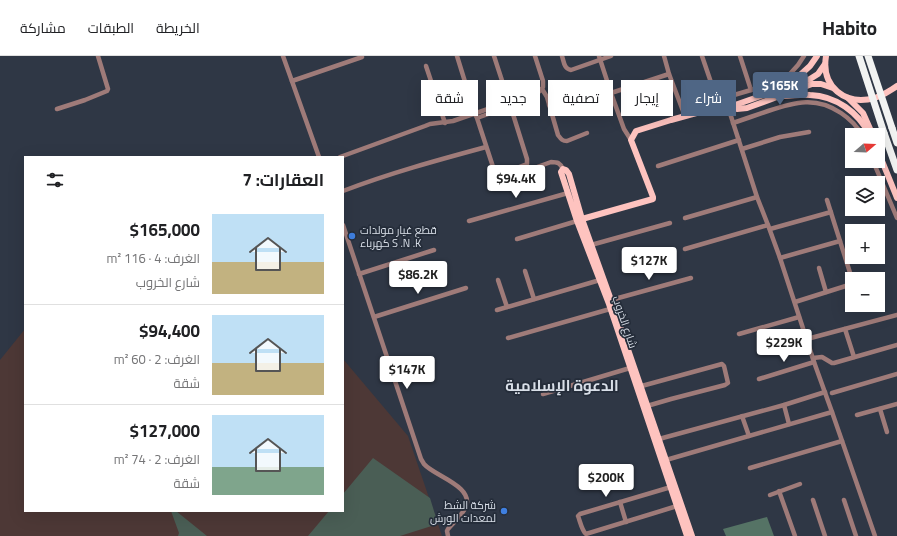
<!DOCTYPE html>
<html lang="ar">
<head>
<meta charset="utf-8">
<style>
	body { margin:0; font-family:Georgia,Cairo,serif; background:#f2f2f2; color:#202124; direction:rtl; height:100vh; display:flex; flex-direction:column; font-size:15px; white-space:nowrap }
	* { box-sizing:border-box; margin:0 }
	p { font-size:13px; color:#757577 }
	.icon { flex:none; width:22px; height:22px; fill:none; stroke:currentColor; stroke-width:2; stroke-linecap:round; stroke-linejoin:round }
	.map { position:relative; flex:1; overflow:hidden; direction:ltr }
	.details { position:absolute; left:24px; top:100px; width:320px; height:356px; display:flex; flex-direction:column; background:#fff; border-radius:0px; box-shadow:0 4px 16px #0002; direction:rtl }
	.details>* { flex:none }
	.hud { position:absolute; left:356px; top:24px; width:380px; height:36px; direction:rtl; display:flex; gap:8px }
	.needle { width:26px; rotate:71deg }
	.controls { position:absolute; left:845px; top:72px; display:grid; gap:8px }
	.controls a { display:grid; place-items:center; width:40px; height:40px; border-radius:0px; background:#fff; box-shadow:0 4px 16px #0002; font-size:20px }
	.price { position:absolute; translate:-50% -34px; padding:0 9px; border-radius:4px; background:#fff; color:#222; font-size:13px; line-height:26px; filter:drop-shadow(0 1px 2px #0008) }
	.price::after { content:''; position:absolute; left:50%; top:24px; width:12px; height:9px; margin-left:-6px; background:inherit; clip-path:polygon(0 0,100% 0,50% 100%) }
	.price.selected { background:#4f6685; color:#fff }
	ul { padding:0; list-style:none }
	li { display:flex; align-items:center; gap:12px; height:100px; padding:0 20px }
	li+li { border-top:1px solid #e0e0e0 }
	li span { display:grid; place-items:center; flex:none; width:112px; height:80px; border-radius:0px; color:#555 }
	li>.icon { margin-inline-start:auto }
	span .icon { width:48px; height:48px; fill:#fffc; stroke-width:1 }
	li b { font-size:17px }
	h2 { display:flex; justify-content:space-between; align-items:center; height:48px; padding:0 20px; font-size:17px }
	.pill { padding:0 14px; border-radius:0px; background:#fff; box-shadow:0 4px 16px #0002; font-size:14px; line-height:36px }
	.pill.selected { background:#4f6685; color:#fff }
	header { display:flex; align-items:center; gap:24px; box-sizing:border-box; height:56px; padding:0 20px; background:#fff; border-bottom:1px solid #e0e0e0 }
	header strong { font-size:19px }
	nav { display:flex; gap:22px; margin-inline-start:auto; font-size:14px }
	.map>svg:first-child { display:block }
</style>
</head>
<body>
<header>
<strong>Habito</strong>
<nav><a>الخريطة</a><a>الطبقات</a><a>مشاركة</a></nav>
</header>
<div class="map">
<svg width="897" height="480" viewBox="0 0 897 480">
	<rect width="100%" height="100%" fill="#2f3745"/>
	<polygon fill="#4d3836" points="25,273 25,455 343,455 343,303 408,380 442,480 0,480 0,304"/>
	<g fill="#4a5e55">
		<polygon points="373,402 430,442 438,468 400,480 308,480 329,455 343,455 343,438"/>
		<polygon points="171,455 176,455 207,480 178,480 179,477"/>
	</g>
	<polygon fill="#557365" points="767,461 774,480 726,480 723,473"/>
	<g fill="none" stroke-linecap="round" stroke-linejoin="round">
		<g stroke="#9f7b79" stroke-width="4.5">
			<polyline points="283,0 319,101"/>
			<polyline points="457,0 475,58 477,62 496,120 527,108 527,103 512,55 509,52 505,52 477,62"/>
			<polyline points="494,0 509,46"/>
			<path d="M562 0C564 6 564 13 571 14L611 0"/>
			<polyline points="599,0 611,37 624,73 631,84"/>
			<polyline points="664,0 669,18 683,55"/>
			<polyline points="702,0 717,44 718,51"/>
			<polyline points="740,0 751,34"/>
			<polyline points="426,10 445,67"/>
			<polyline points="292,25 362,1"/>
			<path d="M542 33 547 41 558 79C561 83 562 85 567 85L587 77"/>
			<polyline points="611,37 669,18"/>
			<polyline points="717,44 751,34 773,27 789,19 798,9 804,0"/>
			<polyline points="549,49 574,42"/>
			<polyline points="728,51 757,141 768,169 780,202 814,306 832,356 875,480"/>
			<polyline points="57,53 85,44 107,35 108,33 98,0"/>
			<path d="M733 67C745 63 756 59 768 55 795 46 816 40 841 57 850 63 857 70 862 79"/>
			<polyline points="742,93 780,81 809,76"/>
			<polyline points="340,101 425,70 430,68 453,65 540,35 543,31 543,25 535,0"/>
			<polyline points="873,105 897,162"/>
			<polyline points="658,110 739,84"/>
			<path d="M496 120C499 124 502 123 507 122L551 106C558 106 560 107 563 113"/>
			<path d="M343 135C390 117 438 104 486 91"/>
			<polyline points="827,144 852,223"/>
			<polyline points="685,162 757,141"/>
			<polyline points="469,165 568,137"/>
			<path d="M343 169 421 403C421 403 424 408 424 408 434 420 474 430 466 451 462 459 454 466 448 473L447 475 448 480"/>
			<polyline points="770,173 831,156"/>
			<polyline points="517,183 577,165"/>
			<polyline points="591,189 670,167"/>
			<polyline points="685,193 768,169"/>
			<polyline points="780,202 840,185"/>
			<polyline points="819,212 826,236"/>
			<polyline points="525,215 534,243"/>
			<polyline points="359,218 434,194"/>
			<polyline points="498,224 507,251"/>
			<polyline points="611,244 691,222"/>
			<polyline points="795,246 852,228"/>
			<polyline points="497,254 600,224"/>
			<polyline points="374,261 466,232"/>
			<polyline points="845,273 854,301"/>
			<polyline points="739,278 799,261"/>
			<polyline points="508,282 610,253"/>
			<polyline points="807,283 897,259"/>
			<polyline points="813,302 822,301 832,307 834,307 897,289"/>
			<polyline points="759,323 814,306"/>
			<polyline points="638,331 722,308 724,310 728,327 725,329 671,343 647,350"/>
			<polyline points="832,337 897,318"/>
			<polyline points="543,338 630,312"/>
			<polyline points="784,349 789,368"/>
			<polyline points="880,353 887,376"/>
			<polyline points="857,359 897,348"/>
			<polyline points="742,360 749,380"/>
			<polyline points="659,383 784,349 825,336"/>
			<polyline points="666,404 832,356"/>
			<polyline points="750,412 842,385"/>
			<path d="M671 431 580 458 578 460C580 465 582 475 586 478L677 450"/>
			<polyline points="779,435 795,480"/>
			<polyline points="770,439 800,428"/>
			<polyline points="813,444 825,480"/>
			<polyline points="844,444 856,480"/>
			<polyline points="620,446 626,466"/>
		</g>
		<g stroke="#fec3bf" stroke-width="6">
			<path d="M826 0C821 31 845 50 875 42 883 39 890 35 897 30"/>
			<polyline points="789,29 810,10 817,0"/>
			<path d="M784 40C793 40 801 38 810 39 836 40 858 56 870 79"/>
			<polyline points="848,42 863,57 871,75"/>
			<polyline points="731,51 735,49 810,23 818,18 825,8"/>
			<polyline points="878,95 897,142"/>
			<polyline points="582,163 653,143 653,141 631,84 636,75 671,64 718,51 731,51 737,53 747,52 812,28 821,28 833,32"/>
			<polyline points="687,480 609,248 577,165 561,116 563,113 566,114 569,118 582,163 611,244 692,480"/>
		</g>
		<g stroke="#f2f3f2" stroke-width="7">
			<polyline points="892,72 897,87"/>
			<polyline points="884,77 897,114"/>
		</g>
		<g stroke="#f2f3f2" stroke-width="7">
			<polyline points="859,0 884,77"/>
			<polyline points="868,0 892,72"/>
		</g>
	</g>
	<g fill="#3f7fe0" stroke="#252d3a" stroke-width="1.5">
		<circle cx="352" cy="180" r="4"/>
		<circle cx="504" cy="455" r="4"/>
	</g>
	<g text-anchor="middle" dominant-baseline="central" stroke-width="3.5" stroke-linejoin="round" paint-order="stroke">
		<g font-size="11" fill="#d9dfe8" stroke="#252d3a" text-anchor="start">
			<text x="360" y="174">قطع غيار مولدات<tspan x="360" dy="13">كهرباء S .N .K</tspan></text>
			<text x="496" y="449" text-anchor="end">شركة الشط<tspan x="496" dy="13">لمعدات الورش</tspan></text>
		</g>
		<g font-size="11" fill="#d9dfe8" stroke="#252d3a">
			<text transform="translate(625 266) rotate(71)">شارع الخروب</text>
		</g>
		<g font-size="15" font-weight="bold" fill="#d9dfe8" stroke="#252d3a">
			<text x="562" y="329">الدعوة الإسلامية</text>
		</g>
	</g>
</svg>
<div class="controls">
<a><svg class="needle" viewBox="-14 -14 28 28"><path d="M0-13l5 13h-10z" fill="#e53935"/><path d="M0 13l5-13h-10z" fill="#757577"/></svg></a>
<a><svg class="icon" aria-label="layers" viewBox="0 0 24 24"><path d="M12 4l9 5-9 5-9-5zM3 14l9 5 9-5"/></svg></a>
<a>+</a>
<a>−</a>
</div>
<b class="price selected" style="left:780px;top:50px">$165K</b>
<b class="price" style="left:516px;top:143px">$94.4K</b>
<b class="price" style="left:649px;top:225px">$127K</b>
<b class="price" style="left:418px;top:239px">$86.2K</b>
<b class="price" style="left:784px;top:307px">$229K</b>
<b class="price" style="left:407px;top:334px">$147K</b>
<b class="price" style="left:606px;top:442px">$200K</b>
<div class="hud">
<a class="pill selected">شراء</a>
<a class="pill">إيجار</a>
<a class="pill">تصفية</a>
<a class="pill">جديد</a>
<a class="pill">شقة</a>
</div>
<section class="details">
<h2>العقارات: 7<svg class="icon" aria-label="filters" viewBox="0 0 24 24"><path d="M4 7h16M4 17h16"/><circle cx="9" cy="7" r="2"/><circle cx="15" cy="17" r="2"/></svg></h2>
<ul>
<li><span style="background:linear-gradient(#bfe0f5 60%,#c2b280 0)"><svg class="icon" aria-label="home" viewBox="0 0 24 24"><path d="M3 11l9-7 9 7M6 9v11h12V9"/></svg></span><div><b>$165,000</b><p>الغرف: 4 · 116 m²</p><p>شارع الخروب</p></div></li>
<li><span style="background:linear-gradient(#bfe0f5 60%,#c2b280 0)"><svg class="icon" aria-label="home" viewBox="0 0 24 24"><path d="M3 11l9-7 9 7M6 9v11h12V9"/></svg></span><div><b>$94,400</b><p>الغرف: 2 · 60 m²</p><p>شقة</p></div></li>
<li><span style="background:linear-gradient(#bfe0f5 65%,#7fa58c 0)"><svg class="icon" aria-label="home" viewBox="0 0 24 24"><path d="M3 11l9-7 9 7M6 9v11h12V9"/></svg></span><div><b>$127,000</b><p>الغرف: 2 · 74 m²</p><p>شقة</p></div></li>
</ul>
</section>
</div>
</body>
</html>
